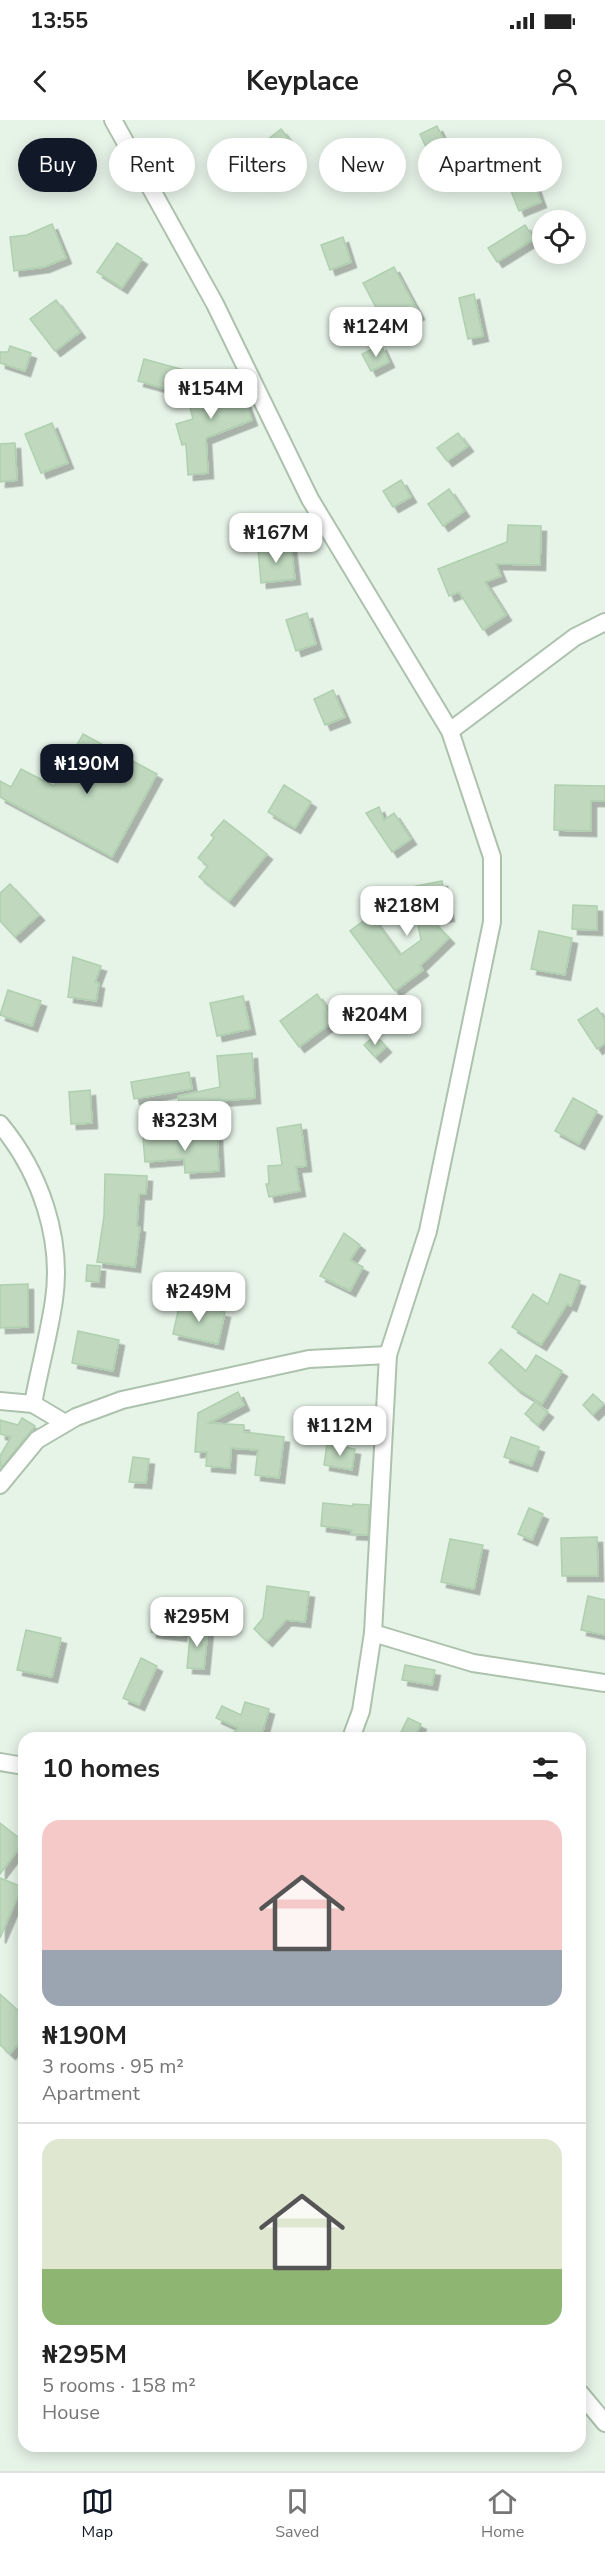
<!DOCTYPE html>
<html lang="en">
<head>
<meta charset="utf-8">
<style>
	body { margin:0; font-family:"Nunito Sans",sans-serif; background:#f2f2f2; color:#222; height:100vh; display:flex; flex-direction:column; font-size:22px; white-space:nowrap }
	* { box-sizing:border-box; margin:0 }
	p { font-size:20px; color:#767676 }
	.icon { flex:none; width:33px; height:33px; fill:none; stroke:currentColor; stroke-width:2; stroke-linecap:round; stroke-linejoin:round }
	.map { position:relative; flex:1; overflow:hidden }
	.panel { position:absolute; left:18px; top:1612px; width:568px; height:720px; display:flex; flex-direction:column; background:#fff; border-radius:18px; box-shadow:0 3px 15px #0003 }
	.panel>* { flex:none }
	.guide { position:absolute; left:18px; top:18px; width:570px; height:54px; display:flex; gap:12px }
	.fabs { position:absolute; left:532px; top:90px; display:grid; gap:12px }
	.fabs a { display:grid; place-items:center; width:54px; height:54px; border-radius:50%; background:#fff; box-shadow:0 3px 15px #0003; font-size:30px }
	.price { position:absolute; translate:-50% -51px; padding:0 14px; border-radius:12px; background:#fff; color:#222; font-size:20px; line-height:39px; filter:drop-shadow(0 2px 3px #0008) }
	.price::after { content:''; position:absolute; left:50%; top:36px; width:18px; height:14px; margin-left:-9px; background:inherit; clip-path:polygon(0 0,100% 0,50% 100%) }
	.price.on { background:#111827; color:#fff }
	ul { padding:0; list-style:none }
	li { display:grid; align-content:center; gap:12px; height:318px; padding:0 24px }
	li+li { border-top:2px solid #e0e0e0 }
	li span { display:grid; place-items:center; height:186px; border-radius:18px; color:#555 }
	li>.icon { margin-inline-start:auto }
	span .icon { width:108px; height:108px; fill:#fffc; stroke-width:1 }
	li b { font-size:26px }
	h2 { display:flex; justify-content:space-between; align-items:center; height:72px; padding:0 24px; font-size:26px }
	.tag { padding:0 21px; border-radius:27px; background:#fff; box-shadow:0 3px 15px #0003; font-size:21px; line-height:54px }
	.tag.on { background:#111827; color:#fff }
	.status { display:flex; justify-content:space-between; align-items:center; height:42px; padding:0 30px; background:#fff; direction:ltr }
	.status svg { height:16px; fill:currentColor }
	header { display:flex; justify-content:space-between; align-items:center; height:78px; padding:0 24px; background:#fff; font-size:27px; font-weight:700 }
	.dock { display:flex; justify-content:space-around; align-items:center; height:84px; border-top:2px solid #e0e0e0; background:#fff; font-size:16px; color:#767676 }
	.dock a { display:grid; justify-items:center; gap:3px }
	.dock .on { color:#111827 }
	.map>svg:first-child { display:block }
</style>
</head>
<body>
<div class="status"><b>13:55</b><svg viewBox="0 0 49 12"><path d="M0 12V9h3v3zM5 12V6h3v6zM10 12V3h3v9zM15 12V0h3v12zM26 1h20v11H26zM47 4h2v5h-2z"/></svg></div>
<header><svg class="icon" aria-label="back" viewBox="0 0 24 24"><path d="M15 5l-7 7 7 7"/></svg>Keyplace<svg class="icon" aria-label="person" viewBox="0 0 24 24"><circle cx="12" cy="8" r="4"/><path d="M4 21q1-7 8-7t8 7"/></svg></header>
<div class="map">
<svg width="605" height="2351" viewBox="0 0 605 2351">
	<defs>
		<filter id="shadow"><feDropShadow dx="5.5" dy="5.5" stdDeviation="0" flood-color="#0004"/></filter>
	</defs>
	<rect width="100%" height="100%" fill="#e6f3e7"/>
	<g fill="#bfd8be" stroke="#afd0af" stroke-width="1.5" filter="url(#shadow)">
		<polygon points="437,6 450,32 432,40 420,14"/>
		<polygon points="281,9 298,31 282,43 266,21"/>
		<polygon points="488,33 490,58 459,61 457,36"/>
		<polygon points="530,52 541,82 519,91 507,61"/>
		<polygon points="52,104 66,138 44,147 14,151 10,117 27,115"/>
		<polygon points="525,105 534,119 497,142 488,128"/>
		<polygon points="343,117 351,142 330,150 321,125"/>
		<polygon points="117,123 142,139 122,168 97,152"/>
		<polygon points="394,147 419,194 388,210 363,163"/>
		<polygon points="474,174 483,216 468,219 459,178"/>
		<polygon points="56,180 80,212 55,231 30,199"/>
		<polygon points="381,225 389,242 371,251 362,234"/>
		<polygon points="10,226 31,233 25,251 0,243 0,232 8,232"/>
		<polygon points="144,239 188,251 182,273 138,261"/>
		<polygon points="236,257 252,300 206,318 208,353 188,355 186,324 182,325 176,304 193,299 187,275"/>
		<polygon points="52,303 68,343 41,353 25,314"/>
		<polygon points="458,313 468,326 447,341 437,328"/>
		<polygon points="15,323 17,360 0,362 0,324"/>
		<polygon points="401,360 411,377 393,387 383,371"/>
		<polygon points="449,369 464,391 443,406 428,384"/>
		<polygon points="508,405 541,406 540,445 496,444 501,456 485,462 506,495 483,510 459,472 449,476 438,449 507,422"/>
		<polygon points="291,425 295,459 261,463 258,429"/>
		<polygon points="307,493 316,524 296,531 286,500"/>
		<polygon points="333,570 345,597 325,605 314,579"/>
		<polygon points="83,614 157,654 112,737 0,677 0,661 11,667 21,649 54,666"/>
		<polygon points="284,665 311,682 295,708 268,692"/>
		<polygon points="555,665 605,666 605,681 591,681 591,711 554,710"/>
		<polygon points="379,687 384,700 394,693 411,719 392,732 366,693"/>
		<polygon points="224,700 267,734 229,781 199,757 208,746 198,738 214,718 211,715"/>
		<polygon points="442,761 449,796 431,799 449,818 420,846 423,850 395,871 350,811 371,795 400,835 421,820 411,767"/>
		<polygon points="10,764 39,795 15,817 0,801 0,773"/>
		<polygon points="573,785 597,786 597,810 572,809"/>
		<polygon points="539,811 572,818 565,855 531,849"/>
		<polygon points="73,837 101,846 95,862 99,863 96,881 68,877"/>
		<polygon points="8,870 41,881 32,906 0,895"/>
		<polygon points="317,874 335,900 299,927 280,901"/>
		<polygon points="243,876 250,909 217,916 210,883"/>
		<polygon points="358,878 368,890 358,899 347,888"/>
		<polygon points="597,888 605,900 605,923 597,929 578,900"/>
		<polygon points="375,915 386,927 375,937 364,925"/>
		<polygon points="252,933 255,978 205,982 206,986 190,990 188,983 179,984 178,976 220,967 217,936"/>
		<polygon points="189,952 192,969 134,979 131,962"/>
		<polygon points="90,970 92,1003 71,1004 69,972"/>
		<polygon points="573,978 597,991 579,1024 555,1011"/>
		<polygon points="301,1004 306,1046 296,1047 300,1071 269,1077 266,1064 269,1064 268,1046 282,1045 277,1008"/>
		<polygon points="217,1015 219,1051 185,1053 184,1039 145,1042 143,1018"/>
		<polygon points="105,1054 147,1056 146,1074 139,1074 137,1106 140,1107 135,1147 97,1142 104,1096"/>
		<polygon points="344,1113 360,1125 350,1140 363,1147 350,1171 320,1156"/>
		<polygon points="87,1145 100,1146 99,1162 86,1161"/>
		<polygon points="560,1154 580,1161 571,1186 567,1184 541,1225 512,1207 533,1174 548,1184"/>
		<polygon points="28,1164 28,1207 0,1208 0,1165"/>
		<polygon points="180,1182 225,1192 218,1224 173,1214"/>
		<polygon points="78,1211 119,1220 113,1251 72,1243"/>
		<polygon points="501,1229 526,1251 536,1235 562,1251 542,1284 516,1268 489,1243"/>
		<polygon points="238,1272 244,1285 209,1303 244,1305 244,1312 284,1317 279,1358 255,1355 258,1330 231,1328 230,1348 206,1346 207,1332 195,1332 198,1293"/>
		<polygon points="593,1274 604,1284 593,1295 583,1285"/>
		<polygon points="535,1282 548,1292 538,1305 525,1294"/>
		<polygon points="22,1298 35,1306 1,1348 0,1336 11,1317 0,1314 0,1300 18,1305"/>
		<polygon points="511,1317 539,1327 532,1346 504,1337"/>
		<polygon points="327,1324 355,1329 352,1350 324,1345"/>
		<polygon points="133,1337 149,1339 146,1363 129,1362"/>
		<polygon points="323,1383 353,1386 353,1384 369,1385 368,1415 351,1414 352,1410 321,1406"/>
		<polygon points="529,1388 543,1394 532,1420 518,1414"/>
		<polygon points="597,1417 598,1456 562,1456 561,1418"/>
		<polygon points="450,1419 483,1425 474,1469 441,1462"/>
		<polygon points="267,1466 309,1472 305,1502 286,1500 267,1521 254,1509 263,1498"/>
		<polygon points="588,1476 605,1480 605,1515 581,1510"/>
		<polygon points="153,1499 183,1504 181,1516 151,1512"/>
		<polygon points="191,1506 208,1508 204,1549 187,1548"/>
		<polygon points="26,1510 61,1518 52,1557 17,1550"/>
		<polygon points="141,1538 157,1546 139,1585 123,1578"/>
		<polygon points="405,1545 435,1550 432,1565 402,1560"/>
		<polygon points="245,1582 269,1589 261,1618 229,1618 238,1608 216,1598 222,1586 241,1595"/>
		<polygon points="408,1598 421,1604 414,1618 398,1618"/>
		<polygon points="0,1703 24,1722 0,1754"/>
		<polygon points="0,1758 22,1767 0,1818"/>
		<polygon points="0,1874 24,1896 24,1917 10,1934 0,1925"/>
	</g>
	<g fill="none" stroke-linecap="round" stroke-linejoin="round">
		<defs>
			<g id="minor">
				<polyline points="113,0 215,184 310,379 450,611 492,737 492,802 428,1111 388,1235 373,1513 361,1591 351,1618"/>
				<polyline points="450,611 575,517 605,502"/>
				<path d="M0 1004C40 1052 63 1118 54 1180 49 1215 39 1250 33 1284"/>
				<polyline points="0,1281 33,1284 65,1303"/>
				<polyline points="0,1365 37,1320 76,1297 122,1280 309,1239 388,1235"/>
				<polyline points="373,1513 473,1543 605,1563"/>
				<polyline points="0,1642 24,1646"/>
				<polyline points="580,2273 605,2303"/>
			</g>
		</defs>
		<use href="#minor" stroke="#acc2ad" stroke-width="20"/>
		<use href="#minor" stroke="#fff" stroke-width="16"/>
	</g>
</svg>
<div class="fabs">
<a><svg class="icon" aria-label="locate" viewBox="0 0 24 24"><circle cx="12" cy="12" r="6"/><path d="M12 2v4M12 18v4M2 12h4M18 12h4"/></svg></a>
</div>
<b class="price" style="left:376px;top:238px">₦124M</b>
<b class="price" style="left:211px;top:300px">₦154M</b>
<b class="price" style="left:276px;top:444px">₦167M</b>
<b class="price on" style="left:87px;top:675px">₦190M</b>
<b class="price" style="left:407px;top:817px">₦218M</b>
<b class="price" style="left:375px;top:926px">₦204M</b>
<b class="price" style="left:185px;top:1032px">₦323M</b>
<b class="price" style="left:199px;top:1203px">₦249M</b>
<b class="price" style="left:340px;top:1337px">₦112M</b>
<b class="price" style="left:197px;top:1528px">₦295M</b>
<div class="guide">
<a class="tag on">Buy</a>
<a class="tag">Rent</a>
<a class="tag">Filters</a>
<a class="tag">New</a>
<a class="tag">Apartment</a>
</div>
<section class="panel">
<h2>10 homes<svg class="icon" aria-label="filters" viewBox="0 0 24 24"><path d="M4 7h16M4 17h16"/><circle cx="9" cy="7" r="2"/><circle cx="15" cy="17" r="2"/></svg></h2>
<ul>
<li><span style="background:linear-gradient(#f6c9c9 70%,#9aa5b1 0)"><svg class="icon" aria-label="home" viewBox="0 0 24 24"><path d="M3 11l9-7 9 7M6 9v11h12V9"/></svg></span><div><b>₦190M</b><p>3 rooms · 95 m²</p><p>Apartment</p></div></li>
<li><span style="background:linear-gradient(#dfe7d0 70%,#8fb573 0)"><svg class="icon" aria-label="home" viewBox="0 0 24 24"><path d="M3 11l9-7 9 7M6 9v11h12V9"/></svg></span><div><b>₦295M</b><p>5 rooms · 158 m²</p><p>House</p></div></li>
</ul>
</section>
</div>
<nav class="dock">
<a class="on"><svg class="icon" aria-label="map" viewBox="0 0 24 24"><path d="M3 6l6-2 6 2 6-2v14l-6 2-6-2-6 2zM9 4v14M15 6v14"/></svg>Map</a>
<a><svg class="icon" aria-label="saved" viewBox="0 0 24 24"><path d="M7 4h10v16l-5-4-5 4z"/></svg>Saved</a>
<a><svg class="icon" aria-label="home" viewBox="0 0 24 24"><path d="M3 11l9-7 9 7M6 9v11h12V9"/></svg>Home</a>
</nav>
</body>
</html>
